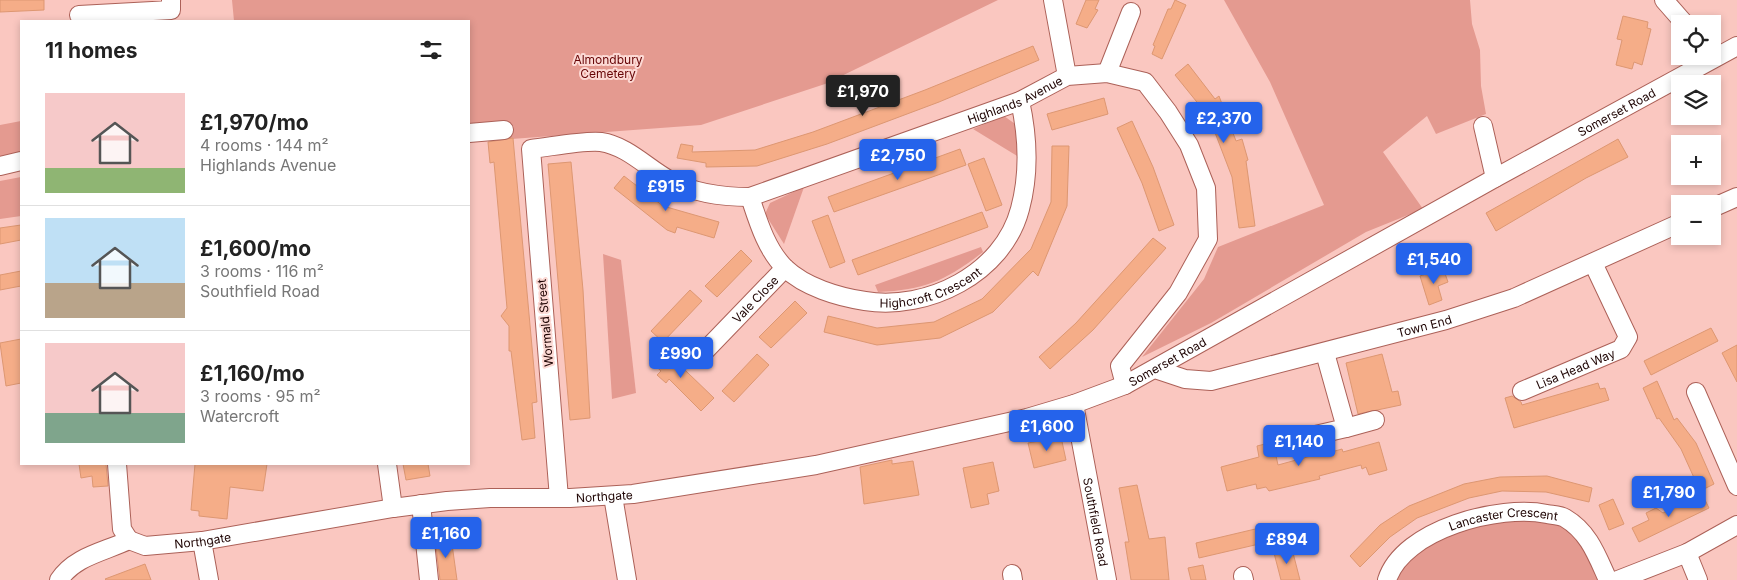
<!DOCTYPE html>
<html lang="en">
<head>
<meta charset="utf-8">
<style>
	body { margin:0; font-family:Inter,sans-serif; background:#f2f2f2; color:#222; height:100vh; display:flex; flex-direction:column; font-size:19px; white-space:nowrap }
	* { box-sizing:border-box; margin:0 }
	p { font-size:16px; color:#767676 }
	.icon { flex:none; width:28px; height:28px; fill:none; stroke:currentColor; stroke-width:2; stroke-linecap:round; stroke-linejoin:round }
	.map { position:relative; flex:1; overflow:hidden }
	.details { position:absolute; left:20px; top:20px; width:450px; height:445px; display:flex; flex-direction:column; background:#fff; border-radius:0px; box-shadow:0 2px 8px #0003 }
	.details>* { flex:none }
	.buttons { position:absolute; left:1671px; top:15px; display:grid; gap:10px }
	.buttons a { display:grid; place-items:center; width:50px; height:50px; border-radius:0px; background:#fff; box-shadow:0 2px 8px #0003; font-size:25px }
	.price { position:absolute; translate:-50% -42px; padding:0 11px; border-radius:5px; background:#2563eb; color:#fff; font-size:16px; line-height:32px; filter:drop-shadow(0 1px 2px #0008) }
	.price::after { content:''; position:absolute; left:50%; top:30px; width:15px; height:11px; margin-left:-8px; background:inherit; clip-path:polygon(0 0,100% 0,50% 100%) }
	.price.current { background:#222; color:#fff }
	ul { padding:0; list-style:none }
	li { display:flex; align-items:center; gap:15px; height:125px; padding:0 25px }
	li+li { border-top:1px solid #e0e0e0 }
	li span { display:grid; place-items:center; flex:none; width:140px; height:100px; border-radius:0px; color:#555 }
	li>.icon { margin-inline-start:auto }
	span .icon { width:60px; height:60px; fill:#fffc; stroke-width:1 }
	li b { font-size:21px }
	h2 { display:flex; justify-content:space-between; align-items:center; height:60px; padding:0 25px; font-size:21px }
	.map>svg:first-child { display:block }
</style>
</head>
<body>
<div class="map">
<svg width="1737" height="580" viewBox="0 0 1737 580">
	<rect width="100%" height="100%" fill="#fac7c0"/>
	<g fill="#e49a90">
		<polygon points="232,0 998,0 825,84 701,125 469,142 469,21 234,21"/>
		<polygon points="1224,0 1470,0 1472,24 1480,50 1481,86 1486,114 1436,134 1427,116 1383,152 1423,209 1366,232 1211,323 1142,357 1204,279 1218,247 1324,205 1270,82"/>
		<polygon points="1004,116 1018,126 1022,159 973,129"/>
		<polygon points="21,121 21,162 0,165 0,125"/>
		<polygon points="21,177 21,216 0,219 0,181"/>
		<polygon points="804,187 784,244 765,214 770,203"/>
		<path d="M981 247 983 252C945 281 925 290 878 292L875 285Z"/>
		<polygon points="603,254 621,260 636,393 612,399"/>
		<polygon points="1564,517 1608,580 1387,580 1390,569 1471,519"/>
	</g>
	<g fill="#f5ad88" stroke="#dd9772">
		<polygon points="0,0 44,0 44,10 0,12"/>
		<polygon points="1086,0 1099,0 1095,9 1098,10 1087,28 1076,24"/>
		<polygon points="1175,0 1186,5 1162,59 1152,54 1155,46 1153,45 1168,9 1171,9"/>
		<polygon points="1623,16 1648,22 1647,28 1651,29 1642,65 1634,62 1632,69 1616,65 1622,40 1617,39"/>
		<polygon points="1033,46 1039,60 939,102 827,144 757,166 706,167 706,163 677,158 681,144 693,146 692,152 755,150 813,132 925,90"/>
		<polygon points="1188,64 1215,99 1219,96 1236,141 1242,139 1248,160 1246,161 1255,226 1239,228 1232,177 1209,117 1175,75"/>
		<polygon points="1104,98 1108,114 1052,130 1047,114"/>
		<polygon points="1132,121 1153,167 1174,225 1159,231 1142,183 1117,128"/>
		<polygon points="513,138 537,402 532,403 535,438 522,440 511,351 509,351 509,326 501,316 507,308 494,162 490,163 488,142"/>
		<polygon points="1618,139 1628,157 1586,178 1496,231 1486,213"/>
		<polygon points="1052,146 1069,146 1067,206 1038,276 1033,271 993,312 940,338 877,345 824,332 828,316 877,328 934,322 982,299 1031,249 1051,202"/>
		<polygon points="960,149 966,165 834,212 828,197"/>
		<polygon points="984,158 1002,205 986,211 968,164"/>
		<polygon points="571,162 583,290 590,418 570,420 548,164"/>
		<polygon points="624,176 663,206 719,222 714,238 677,227 675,233 667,230 614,188"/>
		<polygon points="982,212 988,227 858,275 852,260"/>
		<polygon points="828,215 845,262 830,268 812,221"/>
		<polygon points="21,225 21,240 0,244 0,228"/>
		<polygon points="1153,238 1166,248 1093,330 1050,369 1039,357 1076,323"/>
		<polygon points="741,250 752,261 717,297 705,286"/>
		<polygon points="1443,268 1448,282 1438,286 1442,300 1429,305 1420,276"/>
		<polygon points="21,271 21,286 0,290 0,275"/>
		<polygon points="690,290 702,301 663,342 651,331"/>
		<polygon points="795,301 807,313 771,348 759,337"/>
		<polygon points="1711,328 1718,341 1651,375 1644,361"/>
		<polygon points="21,339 21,383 6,386 0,343"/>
		<polygon points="1737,345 1737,382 1722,353"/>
		<polygon points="662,348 714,398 701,411 669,379 666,383 657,375 661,371 649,360"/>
		<polygon points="757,354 769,365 734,402 722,391"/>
		<polygon points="1382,354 1392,392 1398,391 1401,405 1358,414 1346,363"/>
		<polygon points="1657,381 1674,420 1677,418 1696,443 1714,484 1700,491 1681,449 1659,418 1657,419 1643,388"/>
		<polygon points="1598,383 1600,389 1605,388 1609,400 1514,428 1505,398 1512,396 1521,402 1522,405"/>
		<polygon points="1061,437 1066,460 1034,468 1028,443"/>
		<polygon points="1273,442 1278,465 1322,453 1321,450 1333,447 1335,451 1342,449 1343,452 1379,442 1387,470 1369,475 1366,467 1362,469 1361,465 1319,476 1320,479 1269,491 1266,487 1257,489 1256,484 1227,491 1221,467 1259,457 1257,446"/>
		<polygon points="892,460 892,464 913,461 919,495 864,504 860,467"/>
		<polygon points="993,462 999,491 987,494 989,504 971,508 963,468"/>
		<polygon points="79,464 106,464 108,486 93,487 92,476 81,478"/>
		<polygon points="195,464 267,464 263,491 230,487 227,519 199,516 199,511 191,510"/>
		<polygon points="403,464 428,464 430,476 406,480"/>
		<polygon points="1547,476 1592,488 1589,502 1546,492 1502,491 1469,498 1417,518 1390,537 1360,567 1350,556 1380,525 1409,506 1464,484 1500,477"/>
		<polygon points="1137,485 1149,539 1165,537 1169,580 1131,580 1125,542 1129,542 1119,488"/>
		<polygon points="1702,494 1709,508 1639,542 1632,528 1649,520 1646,513 1656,508 1663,513"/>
		<polygon points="1613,499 1624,524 1609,530 1599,505"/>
		<polygon points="1268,526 1272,541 1199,558 1196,543"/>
		<polygon points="451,537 457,580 440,580 435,538"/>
		<polygon points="1292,549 1300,580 1281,580 1274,553"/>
		<polygon points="145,564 151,580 106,580 105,579"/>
		<polygon points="1203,565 1206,580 1191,580 1188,568"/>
	</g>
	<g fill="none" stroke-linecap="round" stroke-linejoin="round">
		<defs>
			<g id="minor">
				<polyline points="1053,0 1067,76"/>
				<polyline points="1664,0 1685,24"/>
				<polyline points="79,15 171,10 171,0"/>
				<polyline points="1107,73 1131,12"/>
				<polyline points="1483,126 1495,178"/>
				<polyline points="469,133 504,130"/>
				<polyline points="0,166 21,161"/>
				<path id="s1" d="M750 197C758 221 766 249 785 268 805 287 838 297 865 301 927 311 1003 274 1020 209 1030 172 1028 137 1020 101"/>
				<polyline points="1712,208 1737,197"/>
				<path id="s2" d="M703 353 785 268"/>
				<path id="s3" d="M1155 369 1185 379 1211 381 1446 320 1514 298 1680 223"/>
				<path id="s4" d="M1522 391 1621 349 1628 337 1593 263"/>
				<polyline points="1696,392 1737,486"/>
				<path id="s5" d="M1074 404 1107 580"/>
				<polyline points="1346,428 1375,420"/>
				<polyline points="1289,441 1346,428 1325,353"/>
				<polyline points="117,464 122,529 129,540"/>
				<polyline points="387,464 393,508"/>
				<polyline points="613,496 627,580"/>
				<path id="s6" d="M559 498 531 149C550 147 584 140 601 142 628 146 648 169 671 181 696 194 724 197 750 197L1020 101 1067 76 1107 73 1145 82 1168 112 1189 145 1206 188 1208 239 1178 293 1120 366 1125 385"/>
				<polyline points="421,504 429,580"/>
				<path id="s7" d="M129 540 145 546 202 541 393 508 447 501 490 498H570L633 494 816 465 1027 418 1074 404 1125 385 1495 178 1737 46"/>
				<polyline points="202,541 209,580"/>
				<polyline points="1687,553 1698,580"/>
				<polyline points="1012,574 1013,580"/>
				<polyline points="1243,576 1244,580"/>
				<path d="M59 580C75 556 104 552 129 540"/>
				<path id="s8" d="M1387 580C1403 529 1500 504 1547 514 1552 515 1560 515 1565 518 1589 532 1597 556 1608 580"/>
				<polyline points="1618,580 1687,553 1737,525"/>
			</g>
		</defs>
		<use href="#minor" stroke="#ac6158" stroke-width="20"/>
		<use href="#minor" stroke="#fff" stroke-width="18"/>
	</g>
	<g text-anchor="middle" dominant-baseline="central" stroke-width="4" stroke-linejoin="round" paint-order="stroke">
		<g font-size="12" fill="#670506" stroke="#fcd9d4">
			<text x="608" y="59">Almondbury<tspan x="608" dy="14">Cemetery</tspan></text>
		</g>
		<g font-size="12" fill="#1e0403" stroke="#fcd9d4">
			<text stroke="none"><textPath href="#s6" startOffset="865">Highlands Avenue</textPath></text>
			<text stroke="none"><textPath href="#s7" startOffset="1576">Somerset Road</textPath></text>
			<text stroke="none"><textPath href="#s1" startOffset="236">Highcroft Crescent</textPath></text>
			<text stroke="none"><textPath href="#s2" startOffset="75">Vale Close</textPath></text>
			<text transform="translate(545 323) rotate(-95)">Wormald Street</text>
			<text stroke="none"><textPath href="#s3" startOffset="278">Town End</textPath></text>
			<text stroke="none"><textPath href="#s7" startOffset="1062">Somerset Road</textPath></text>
			<text stroke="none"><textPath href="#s4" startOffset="58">Lisa Head Way</textPath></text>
			<text stroke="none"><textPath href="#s7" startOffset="480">Northgate</textPath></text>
			<text stroke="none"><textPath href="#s5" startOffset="120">Southfield Road</textPath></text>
			<text stroke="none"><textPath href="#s8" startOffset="140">Lancaster Crescent</textPath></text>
			<text stroke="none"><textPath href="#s7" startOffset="75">Northgate</textPath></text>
		</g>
	</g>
</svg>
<div class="buttons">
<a><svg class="icon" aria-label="locate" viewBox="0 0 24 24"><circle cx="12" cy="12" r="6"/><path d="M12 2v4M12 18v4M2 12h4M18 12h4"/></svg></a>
<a><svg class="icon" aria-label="layers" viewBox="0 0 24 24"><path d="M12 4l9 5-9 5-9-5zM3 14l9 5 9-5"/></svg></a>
<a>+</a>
<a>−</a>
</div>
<b class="price current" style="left:863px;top:117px">£1,970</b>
<b class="price" style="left:1224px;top:144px">£2,370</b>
<b class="price" style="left:898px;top:181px">£2,750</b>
<b class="price" style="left:666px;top:212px">£915</b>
<b class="price" style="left:1434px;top:285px">£1,540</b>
<b class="price" style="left:681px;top:379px">£990</b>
<b class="price" style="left:1047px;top:452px">£1,600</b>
<b class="price" style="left:1299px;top:467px">£1,140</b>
<b class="price" style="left:1669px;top:518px">£1,790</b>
<b class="price" style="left:446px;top:559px">£1,160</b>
<b class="price" style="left:1287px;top:565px">£894</b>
<section class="details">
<h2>11 homes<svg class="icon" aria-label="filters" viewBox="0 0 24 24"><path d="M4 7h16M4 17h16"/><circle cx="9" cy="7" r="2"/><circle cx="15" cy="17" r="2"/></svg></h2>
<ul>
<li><span style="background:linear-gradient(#f6c9c9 75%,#8fb573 0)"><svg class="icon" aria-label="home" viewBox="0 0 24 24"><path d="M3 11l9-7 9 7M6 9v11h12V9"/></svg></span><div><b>£1,970/mo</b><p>4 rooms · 144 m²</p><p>Highlands Avenue</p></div></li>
<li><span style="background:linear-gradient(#bfe0f5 65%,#b9a48a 0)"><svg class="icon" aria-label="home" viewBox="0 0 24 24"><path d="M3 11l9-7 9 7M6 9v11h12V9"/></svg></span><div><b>£1,600/mo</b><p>3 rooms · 116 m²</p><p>Southfield Road</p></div></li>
<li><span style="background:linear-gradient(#f6c9c9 70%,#7fa58c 0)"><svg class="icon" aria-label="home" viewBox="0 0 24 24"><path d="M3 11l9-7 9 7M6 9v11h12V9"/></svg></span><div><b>£1,160/mo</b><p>3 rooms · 95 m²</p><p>Watercroft</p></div></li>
</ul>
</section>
</div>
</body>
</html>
